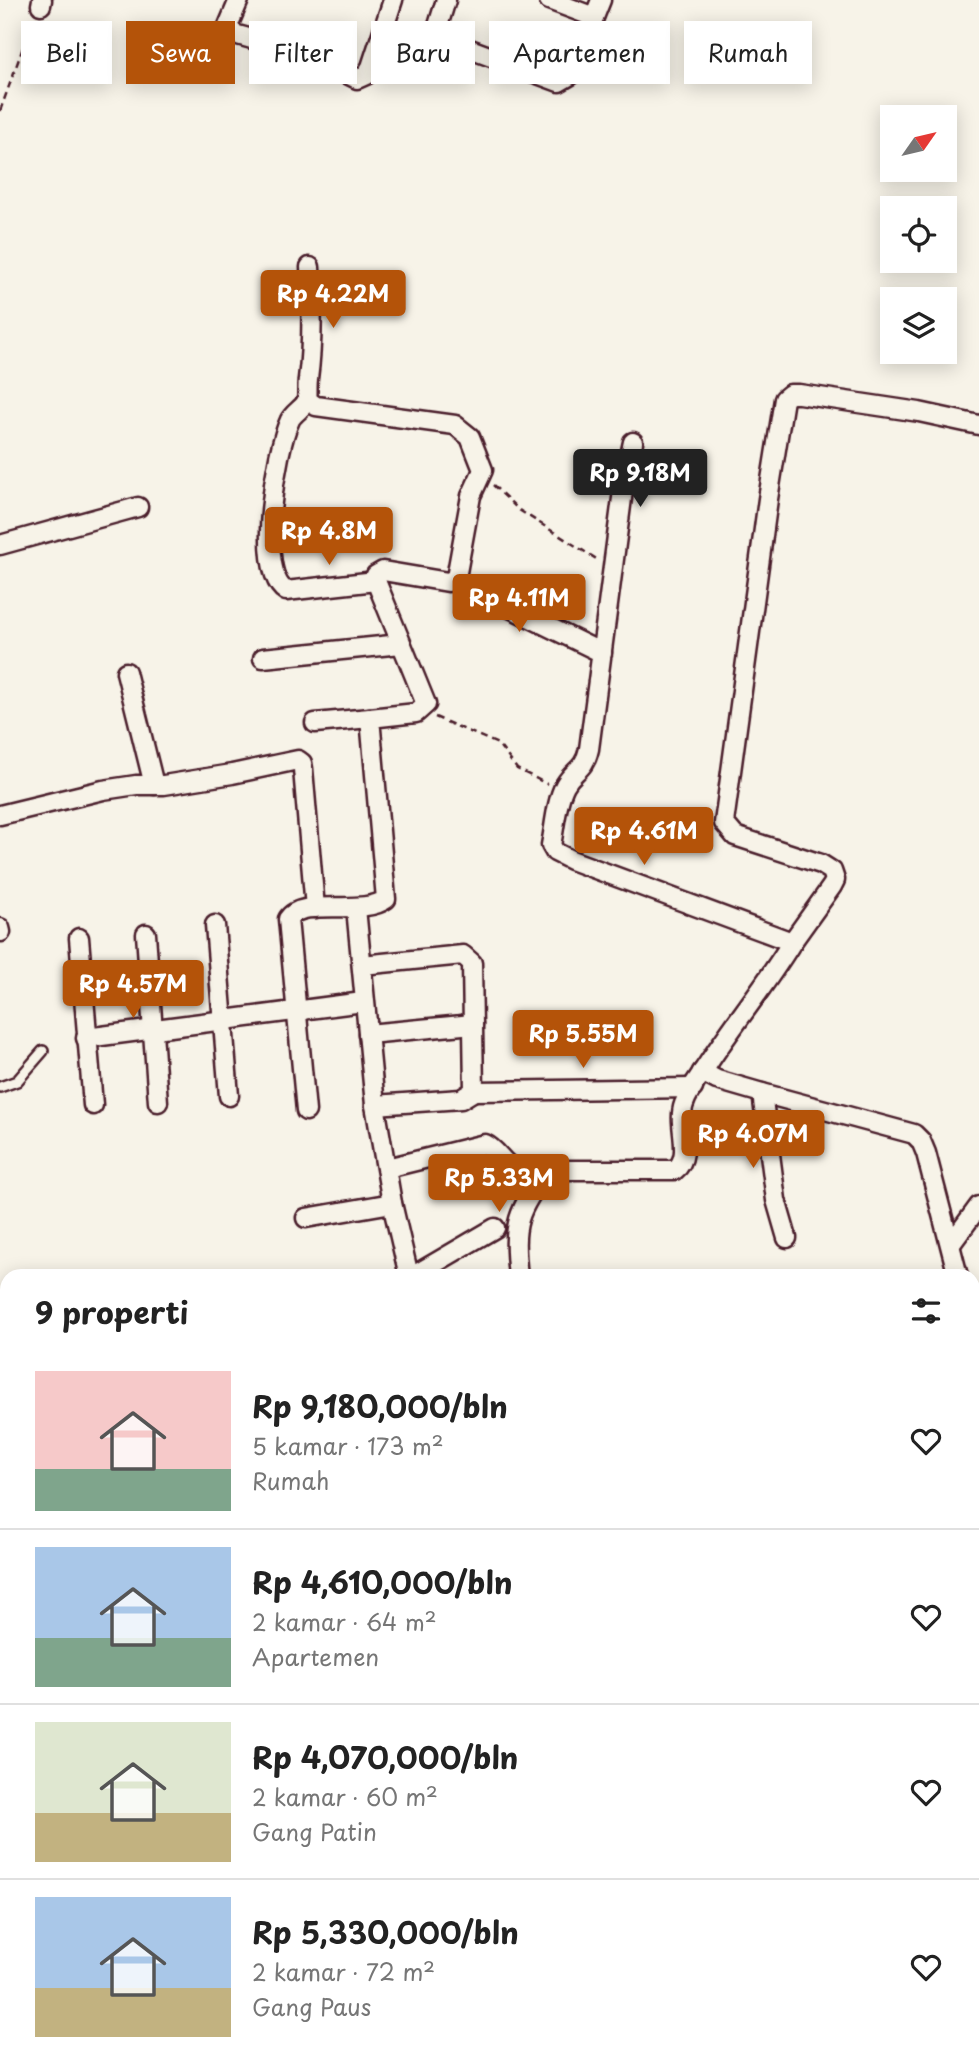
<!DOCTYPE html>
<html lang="id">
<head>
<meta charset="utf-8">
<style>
	body { margin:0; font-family:"Playpen Sans",sans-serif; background:#f2f2f2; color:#222; height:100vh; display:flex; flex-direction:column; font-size:26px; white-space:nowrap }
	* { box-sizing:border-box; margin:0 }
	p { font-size:23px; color:#767676 }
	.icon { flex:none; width:38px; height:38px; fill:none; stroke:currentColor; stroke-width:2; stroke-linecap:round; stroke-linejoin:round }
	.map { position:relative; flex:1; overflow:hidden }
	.details { position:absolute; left:0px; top:1269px; width:980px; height:800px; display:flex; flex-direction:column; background:#fff; border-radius:21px 21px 0 0; box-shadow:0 4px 18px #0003 }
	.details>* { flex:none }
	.guide { position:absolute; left:21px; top:21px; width:938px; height:63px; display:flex; gap:14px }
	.needle { width:46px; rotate:56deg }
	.fabs { position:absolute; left:880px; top:105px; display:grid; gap:14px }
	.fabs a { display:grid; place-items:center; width:77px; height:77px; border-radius:0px; background:#fff; box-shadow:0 4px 18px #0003; font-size:35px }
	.price { position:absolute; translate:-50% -60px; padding:0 16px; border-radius:7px; background:#b45309; color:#fff; font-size:23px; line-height:46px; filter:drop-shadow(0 2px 4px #0008) }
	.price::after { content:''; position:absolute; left:50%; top:42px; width:21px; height:16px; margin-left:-10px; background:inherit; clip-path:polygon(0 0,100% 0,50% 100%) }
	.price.current { background:#222; color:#fff }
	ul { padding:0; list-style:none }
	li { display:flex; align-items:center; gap:21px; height:175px; padding:0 35px }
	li+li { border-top:2px solid #e0e0e0 }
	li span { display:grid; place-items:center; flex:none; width:196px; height:140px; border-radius:0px; color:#555 }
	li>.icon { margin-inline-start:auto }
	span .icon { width:84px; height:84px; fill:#fffc; stroke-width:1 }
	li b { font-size:30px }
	h2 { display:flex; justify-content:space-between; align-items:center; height:84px; padding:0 35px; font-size:30px }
	.chip { padding:0 24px; border-radius:0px; background:#fff; box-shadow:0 4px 18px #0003; font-size:24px; line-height:63px }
	.chip.current { background:#b45309; color:#fff }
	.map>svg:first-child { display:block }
</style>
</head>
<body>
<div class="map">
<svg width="979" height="2067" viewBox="0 0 979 2067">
	<rect width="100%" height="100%" fill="#f7f3e8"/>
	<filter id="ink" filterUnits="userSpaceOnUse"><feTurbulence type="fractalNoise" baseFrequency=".0143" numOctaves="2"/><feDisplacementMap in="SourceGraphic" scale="14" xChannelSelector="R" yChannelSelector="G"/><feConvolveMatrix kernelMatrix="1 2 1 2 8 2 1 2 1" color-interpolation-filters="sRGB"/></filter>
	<g filter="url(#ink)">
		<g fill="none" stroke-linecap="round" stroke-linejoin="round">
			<defs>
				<polyline id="service" points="0,1087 17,1081 43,1051"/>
				<g id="minor">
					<polyline points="239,0 228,26 234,34 309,55 357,79 366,75 371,67 393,0"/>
					<polyline points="446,0 437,29 443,39 559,82 571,75 601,0"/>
					<polyline points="549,0 594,17"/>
					<polyline points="41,5 42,0"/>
					<path d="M310 267C312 305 313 341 308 379 307 385 308 395 307 400 305 407 293 413 290 420 276 449 255 572 286 591L376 581"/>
					<polyline points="0,545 138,507"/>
					<polyline points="453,580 602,653"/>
					<polyline points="263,658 401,644"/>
					<polyline points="126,672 154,785"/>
					<polyline points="315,723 370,718"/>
					<polyline points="0,815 103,790 136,785 164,785 232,774 298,760 302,763 303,769 315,908"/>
					<polyline points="356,908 375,1105 392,1203 409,1276"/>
					<polyline points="215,925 229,1096"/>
					<polyline points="0,928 1,932"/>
					<polyline points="146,934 158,1102"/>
					<polyline points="79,938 93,1105"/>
					<polyline points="792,942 832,886 835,880 832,871 821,864 735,836 724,823 768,499 784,399 790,394 799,394 919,412 979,425"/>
					<polyline points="362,965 463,955 472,963 474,1091 461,1099 375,1105"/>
					<polyline points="368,1034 473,1024"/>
					<polyline points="86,1038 363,1002"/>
					<polyline points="702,1072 717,1080 762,1093 914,1134 921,1141 926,1153 958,1276"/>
					<polyline points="474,1091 693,1088"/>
					<polyline points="762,1093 776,1200 787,1238"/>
					<path d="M306 1111 288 919C303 896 362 917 386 899L370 718 416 713 426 704 376 581V575L383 571 448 582 456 578 471 496 483 470 470 437 455 425 316 406 307 400"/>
					<path d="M387 1168 485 1144C498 1150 502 1164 516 1170H675C694 1155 676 1125 684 1104 689 1089 701 1075 709 1062 736 1021 767 983 792 942L571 860 555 852 551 845C555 826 556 802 565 785 574 769 584 771 589 749L624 483 633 442"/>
					<polyline points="306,1218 392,1203"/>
					<polyline points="951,1244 979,1206"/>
					<polyline points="413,1276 495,1228"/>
					<path d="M518 1276C512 1223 517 1212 548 1170"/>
					<polyline points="0,1325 7,1348"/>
					<polyline points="0,1395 7,1393"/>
					<polyline points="973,1610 979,1612"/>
					<polyline points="973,1685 979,1680"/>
					<polyline points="973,1757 979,1752"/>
					<polyline points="0,1770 7,1769"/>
					<polyline points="973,1873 979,1868"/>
					<polyline points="973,1890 979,1893"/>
					<polyline points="2,1893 7,1982"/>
					<polyline points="973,1923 979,1918"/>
					<polyline points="11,2062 12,2067"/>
					<polyline points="80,2062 81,2067"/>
					<polyline points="148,2062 149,2067"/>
					<polyline points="833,2062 835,2067"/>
					<polyline points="771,2067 781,2062"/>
				</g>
				<g id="tertiary">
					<polyline points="973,1347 979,1346"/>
					<polyline points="0,1561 7,1559"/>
				</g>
			</defs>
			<use href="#service" stroke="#4a1f2b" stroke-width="14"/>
			<use href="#minor" stroke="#4a1f2b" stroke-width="23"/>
			<use href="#tertiary" stroke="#4a1f2b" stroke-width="28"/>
			<g stroke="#4a1f2b" stroke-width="2.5" stroke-dasharray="7 5" stroke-linecap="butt">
				<polyline points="0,111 33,20"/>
				<polyline points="493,485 519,510 598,560"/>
				<polyline points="435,717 498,744 517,769 547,784"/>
			</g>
			<use href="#service" stroke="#f7f3e8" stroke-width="9"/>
			<use href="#minor" stroke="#f7f3e8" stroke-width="18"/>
			<use href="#tertiary" stroke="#f7f3e8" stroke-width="23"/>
		</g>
	</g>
</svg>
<div class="fabs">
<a><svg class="needle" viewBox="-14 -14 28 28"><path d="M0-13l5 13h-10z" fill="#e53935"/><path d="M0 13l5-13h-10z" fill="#767676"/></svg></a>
<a><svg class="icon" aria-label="locate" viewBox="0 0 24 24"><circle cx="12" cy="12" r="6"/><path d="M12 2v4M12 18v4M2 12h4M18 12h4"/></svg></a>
<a><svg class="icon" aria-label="layers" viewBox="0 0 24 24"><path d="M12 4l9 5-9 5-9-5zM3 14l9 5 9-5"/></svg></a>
</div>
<b class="price" style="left:333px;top:330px">Rp 4.22M</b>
<b class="price current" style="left:640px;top:509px">Rp 9.18M</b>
<b class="price" style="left:329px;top:567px">Rp 4.8M</b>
<b class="price" style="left:519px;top:634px">Rp 4.11M</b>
<b class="price" style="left:644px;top:867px">Rp 4.61M</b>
<b class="price" style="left:133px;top:1020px">Rp 4.57M</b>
<b class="price" style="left:583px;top:1070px">Rp 5.55M</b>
<b class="price" style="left:753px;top:1170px">Rp 4.07M</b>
<b class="price" style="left:499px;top:1214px">Rp 5.33M</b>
<div class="guide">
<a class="chip">Beli</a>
<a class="chip current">Sewa</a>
<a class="chip">Filter</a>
<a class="chip">Baru</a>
<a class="chip">Apartemen</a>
<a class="chip">Rumah</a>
</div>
<section class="details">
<h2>9 properti<svg class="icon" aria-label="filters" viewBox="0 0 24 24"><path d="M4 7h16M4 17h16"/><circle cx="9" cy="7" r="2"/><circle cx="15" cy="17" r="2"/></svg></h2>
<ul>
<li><span style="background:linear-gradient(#f6c9c9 70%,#7fa58c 0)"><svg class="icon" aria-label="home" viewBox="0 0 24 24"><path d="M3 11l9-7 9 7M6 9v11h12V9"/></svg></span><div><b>Rp 9,180,000/bln</b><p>5 kamar · 173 m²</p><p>Rumah</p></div><svg class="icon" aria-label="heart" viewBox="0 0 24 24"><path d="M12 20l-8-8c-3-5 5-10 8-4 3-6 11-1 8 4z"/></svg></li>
<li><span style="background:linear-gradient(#a9c7e8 65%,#7fa58c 0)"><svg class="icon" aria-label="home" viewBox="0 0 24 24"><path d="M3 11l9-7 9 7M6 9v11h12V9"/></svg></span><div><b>Rp 4,610,000/bln</b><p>2 kamar · 64 m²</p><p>Apartemen</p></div><svg class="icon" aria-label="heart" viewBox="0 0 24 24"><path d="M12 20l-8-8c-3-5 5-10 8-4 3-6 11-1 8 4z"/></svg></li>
<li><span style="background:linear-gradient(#dfe7d0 65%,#c2b280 0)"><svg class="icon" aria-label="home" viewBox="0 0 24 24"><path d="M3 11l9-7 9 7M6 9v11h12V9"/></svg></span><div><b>Rp 4,070,000/bln</b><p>2 kamar · 60 m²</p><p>Gang Patin</p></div><svg class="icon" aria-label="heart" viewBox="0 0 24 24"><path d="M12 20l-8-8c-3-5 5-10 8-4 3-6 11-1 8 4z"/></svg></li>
<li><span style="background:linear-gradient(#a9c7e8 65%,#c2b280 0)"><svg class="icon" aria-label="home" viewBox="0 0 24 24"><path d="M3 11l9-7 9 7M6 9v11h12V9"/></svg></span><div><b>Rp 5,330,000/bln</b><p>2 kamar · 72 m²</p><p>Gang Paus</p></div><svg class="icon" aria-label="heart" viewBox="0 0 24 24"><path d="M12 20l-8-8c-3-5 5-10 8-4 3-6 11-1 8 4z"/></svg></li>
</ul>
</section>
</div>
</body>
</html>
